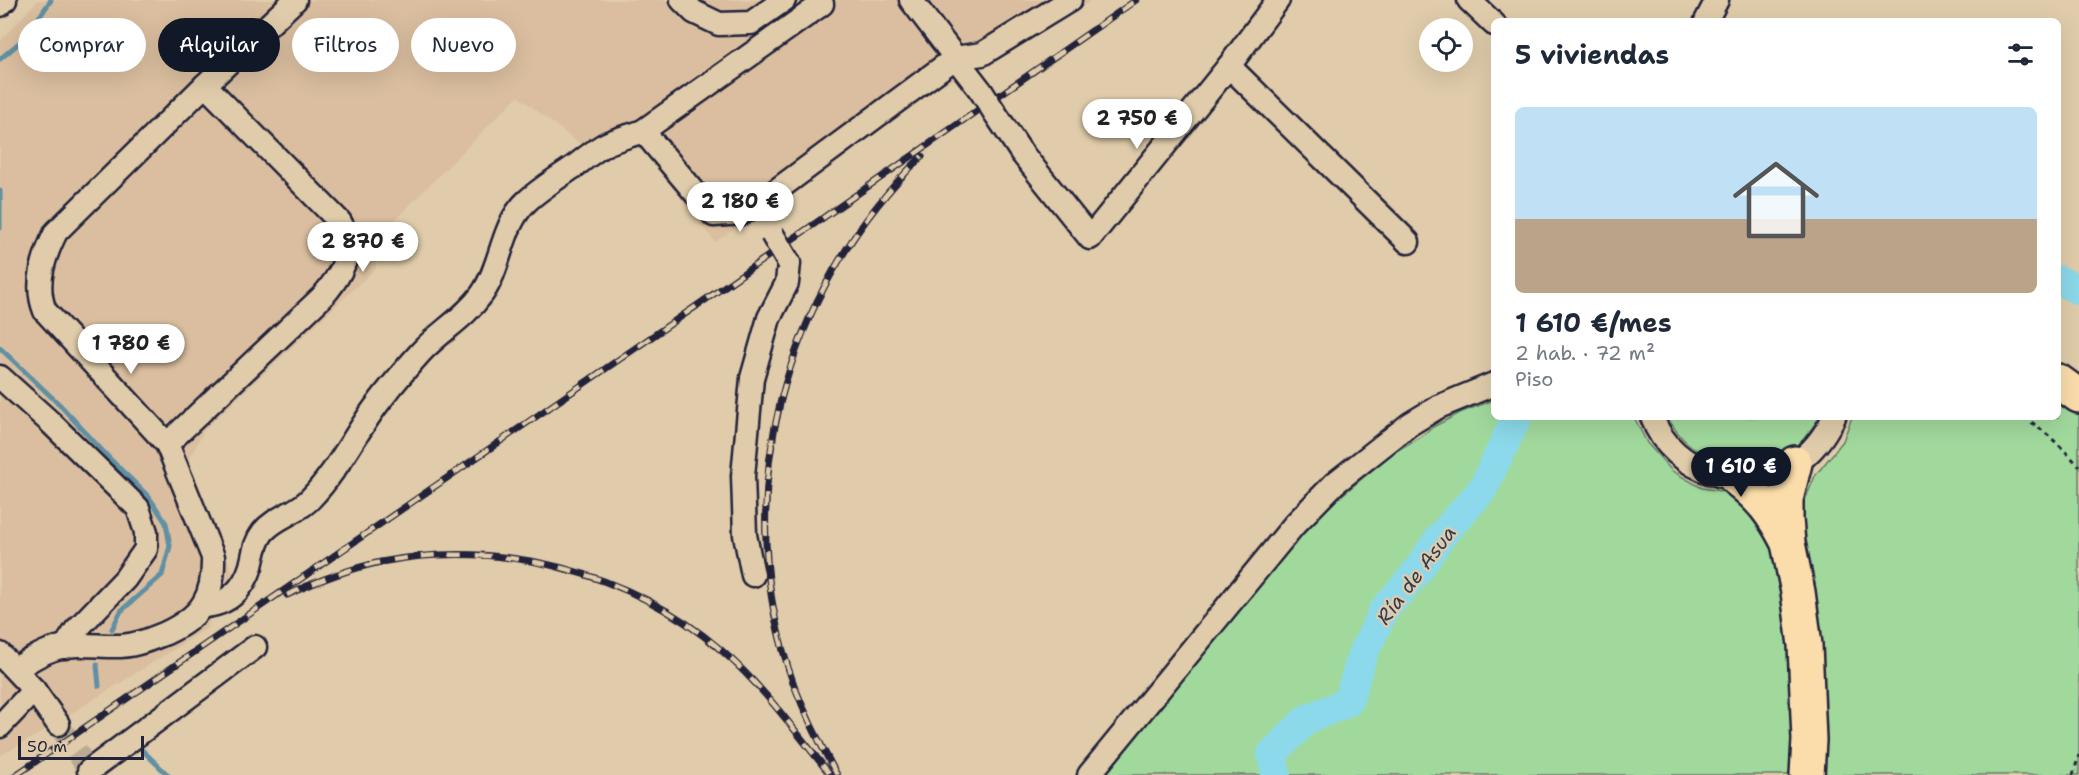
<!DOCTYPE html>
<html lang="es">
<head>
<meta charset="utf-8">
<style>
	body { margin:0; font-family:"Shantell Sans",sans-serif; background:#f2f2f3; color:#1f2937; height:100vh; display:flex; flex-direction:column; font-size:22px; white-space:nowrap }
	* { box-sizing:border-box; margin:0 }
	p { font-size:20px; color:#747a83 }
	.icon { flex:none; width:33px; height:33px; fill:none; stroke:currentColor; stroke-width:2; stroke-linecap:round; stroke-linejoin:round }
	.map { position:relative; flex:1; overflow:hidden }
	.details { position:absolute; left:1491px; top:18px; width:570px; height:402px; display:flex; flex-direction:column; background:#fff; border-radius:9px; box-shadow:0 6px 24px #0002 }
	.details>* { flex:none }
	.guide { position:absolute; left:18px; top:18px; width:570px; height:54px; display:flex; gap:12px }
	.fabs { position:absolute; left:1419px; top:18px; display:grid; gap:12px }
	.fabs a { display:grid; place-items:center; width:54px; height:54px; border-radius:50%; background:#fff; box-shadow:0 6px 24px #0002; font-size:30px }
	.scale { position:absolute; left:18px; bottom:15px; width:126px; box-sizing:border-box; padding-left:6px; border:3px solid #22223b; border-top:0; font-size:16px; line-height:21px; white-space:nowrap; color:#22223b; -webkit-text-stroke:4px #e0ccaa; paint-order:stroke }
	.price { position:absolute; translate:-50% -51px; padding:0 14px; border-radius:21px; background:#fff; color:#222; font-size:20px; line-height:39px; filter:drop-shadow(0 2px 3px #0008) }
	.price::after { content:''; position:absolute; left:50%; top:36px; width:18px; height:14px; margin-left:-9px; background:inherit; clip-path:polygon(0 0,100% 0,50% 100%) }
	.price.on { background:#111827; color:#fff }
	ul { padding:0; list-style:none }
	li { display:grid; align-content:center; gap:12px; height:318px; padding:0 24px }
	li span { display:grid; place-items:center; height:186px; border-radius:9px; color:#555 }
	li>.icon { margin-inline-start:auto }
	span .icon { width:108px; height:108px; fill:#fffc; stroke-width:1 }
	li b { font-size:26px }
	h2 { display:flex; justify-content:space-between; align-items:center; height:72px; padding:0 24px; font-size:26px }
	.chip { padding:0 21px; border-radius:27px; background:#fff; box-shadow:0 6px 24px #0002; font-size:21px; line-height:54px }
	.chip.on { background:#111827; color:#fff }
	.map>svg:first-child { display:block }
</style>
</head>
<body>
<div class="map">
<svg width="2079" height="775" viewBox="0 0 2079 775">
	<rect width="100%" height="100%" fill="#e0ccaa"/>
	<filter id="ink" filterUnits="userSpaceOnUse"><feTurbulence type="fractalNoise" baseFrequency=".0167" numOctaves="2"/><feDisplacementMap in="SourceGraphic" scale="12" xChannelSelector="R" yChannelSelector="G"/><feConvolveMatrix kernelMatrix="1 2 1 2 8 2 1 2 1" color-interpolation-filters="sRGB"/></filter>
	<g filter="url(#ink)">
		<polygon fill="#dabe9f" points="38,0 1092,0 1007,55 936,88 795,189 715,242 637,143 590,152 518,96 376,239 376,268 205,429 187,463 233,572 206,629 42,732 0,756 0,41"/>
		<g fill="#a1d99d" stroke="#627e6c" stroke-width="1.5">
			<polygon points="2058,398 2079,415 2079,775 1822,775 1824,684 1821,629 1805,542 1803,505 1815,476 1843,441 1852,417 2058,417"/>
			<polygon points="1494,400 1494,417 1634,417 1647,443 1672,471 1702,488 1728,492 1769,525 1783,581 1794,668 1795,775 1105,775 1116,762 1126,744 1295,540 1335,501 1393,453 1420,437 1433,427 1462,412"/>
			<path d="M1668 417H1820C1810 431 1801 445 1786 454 1744 479 1688 460 1668 417Z"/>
		</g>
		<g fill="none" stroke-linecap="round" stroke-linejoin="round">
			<g stroke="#6190a4" stroke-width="5">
				<polyline points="0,59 25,38 51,0"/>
				<polyline points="0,191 0,228"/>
				<polyline points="0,348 60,405 108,457 149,497 166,523 170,546 162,575 121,611 112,629"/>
				<polyline points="97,665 99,686"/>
				<polyline points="139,747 168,775"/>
			</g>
			<g stroke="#8bd9ea" stroke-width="30">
				<polyline points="2058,280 2079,290"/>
				<polyline points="1276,775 1272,754 1307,719 1348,702 1362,656 1384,610 1415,574 1441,536 1482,490 1517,417"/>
			</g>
			<polyline stroke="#baaa94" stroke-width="22" stroke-dasharray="22 11" stroke-linecap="butt" points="58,724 84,763"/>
			<defs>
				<g id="minor">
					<polyline points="682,0 694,12 719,24 751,23 784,0"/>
					<polyline points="911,0 981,91"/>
					<polyline points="1469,0 1494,24"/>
					<polyline points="822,4 643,131 714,215 742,213 754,207 955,58 982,54 1070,0"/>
					<polyline points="0,5 5,0"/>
					<polyline points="1706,21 1717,0"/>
					<polyline points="1229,66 1408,242"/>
					<polyline points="995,113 1021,152 1090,238 1229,66 1278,0"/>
					<polyline points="0,377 50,422 138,508 146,532 146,549 125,579 76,630 65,647"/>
					<path d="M1652 417C1672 474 1747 495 1796 463 1814 451 1825 435 1834 417"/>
					<path d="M167 444 322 297C341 276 357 249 340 222L205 85"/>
					<polyline points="753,575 745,535 743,476 752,378 769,318 787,283 789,263"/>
					<path d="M203 606C228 605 244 589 251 566 254 554 255 542 263 532 276 516 298 513 311 498 335 473 351 442 371 413 385 393 403 372 420 353 439 332 465 318 482 294 502 266 501 225 527 201 541 188 559 177 575 166 584 159 594 151 604 145 616 139 630 136 643 131"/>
					<polyline points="0,654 34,690 58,724"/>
					<path d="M16 669C28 661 42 652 57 648 79 642 99 647 121 646 137 645 151 639 166 633 202 616 214 597 213 557L167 444 45 311C34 284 44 256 56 232L205 85 295 0"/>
					<polyline points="0,726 34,690"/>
					<polyline points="89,771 255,647"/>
					<polyline points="1089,775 1294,525 1335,483 1410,424 1438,407 1494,384"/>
				</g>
				<g id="highway">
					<polyline points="2058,381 2079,396"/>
					<polyline points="1795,463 1786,499 1786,519 1788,543 1798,592 1805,645 1809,740 1807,775"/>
					<path d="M1735 478C1761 498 1772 512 1787 541"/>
				</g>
			</defs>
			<use href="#minor" stroke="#22223b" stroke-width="27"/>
			<use href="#highway" stroke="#22223b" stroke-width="38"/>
			<g stroke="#22223b" stroke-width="3" stroke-dasharray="4.5 4.5" stroke-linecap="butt">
				<path d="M2024 417C2045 431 2062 447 2079 466"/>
				<polyline points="2073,775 2079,755"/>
			</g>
			<use href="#minor" stroke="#e0ccaa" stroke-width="22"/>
			<use href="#highway" stroke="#fbddab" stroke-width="33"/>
			<defs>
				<g id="rail">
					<path d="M287 595C317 581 348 569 381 562 500 539 629 571 721 650 762 685 795 731 829 773"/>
					<polyline points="16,775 695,307 1136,0"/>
					<path d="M837 775C821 746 806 716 794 685 727 499 782 293 922 156"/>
				</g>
			</defs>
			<use href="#rail" stroke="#22223b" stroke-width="7"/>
			<use href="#rail" stroke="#e0ccaa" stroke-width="4.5" stroke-dasharray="14" stroke-linecap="butt"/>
			<defs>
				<g id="minor-bridge">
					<polyline points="981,91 995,113"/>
					<polyline points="772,234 789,263"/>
				</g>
			</defs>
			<use href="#minor-bridge" stroke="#22223b" stroke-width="27" stroke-linecap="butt"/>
			<use href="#minor-bridge" stroke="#e0ccaa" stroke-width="22"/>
		</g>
	</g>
	<g text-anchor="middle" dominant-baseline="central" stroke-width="4.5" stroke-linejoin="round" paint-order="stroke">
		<g font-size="20" font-style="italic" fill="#323d55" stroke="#e0ccaa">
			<text transform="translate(1416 575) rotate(-53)">Ría de Asua</text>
		</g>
	</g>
</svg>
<div class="fabs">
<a><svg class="icon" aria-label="locate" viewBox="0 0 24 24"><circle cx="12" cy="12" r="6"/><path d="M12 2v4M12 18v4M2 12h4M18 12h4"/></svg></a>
</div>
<div class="scale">50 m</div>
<b class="price" style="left:1137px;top:150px">2 750 €</b>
<b class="price" style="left:740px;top:233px">2 180 €</b>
<b class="price" style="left:363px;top:273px">2 870 €</b>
<b class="price" style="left:131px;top:375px">1 780 €</b>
<b class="price on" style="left:1741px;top:498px">1 610 €</b>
<div class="guide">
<a class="chip">Comprar</a>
<a class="chip on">Alquilar</a>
<a class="chip">Filtros</a>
<a class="chip">Nuevo</a>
</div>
<section class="details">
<h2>5 viviendas<svg class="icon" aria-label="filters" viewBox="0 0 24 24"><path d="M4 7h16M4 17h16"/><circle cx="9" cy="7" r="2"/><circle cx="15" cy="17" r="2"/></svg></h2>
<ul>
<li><span style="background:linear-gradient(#bfe0f5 60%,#b9a48a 0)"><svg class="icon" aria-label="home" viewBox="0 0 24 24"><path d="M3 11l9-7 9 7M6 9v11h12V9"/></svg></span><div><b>1 610 €/mes</b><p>2 hab. · 72 m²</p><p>Piso</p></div></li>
</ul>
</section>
</div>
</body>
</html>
